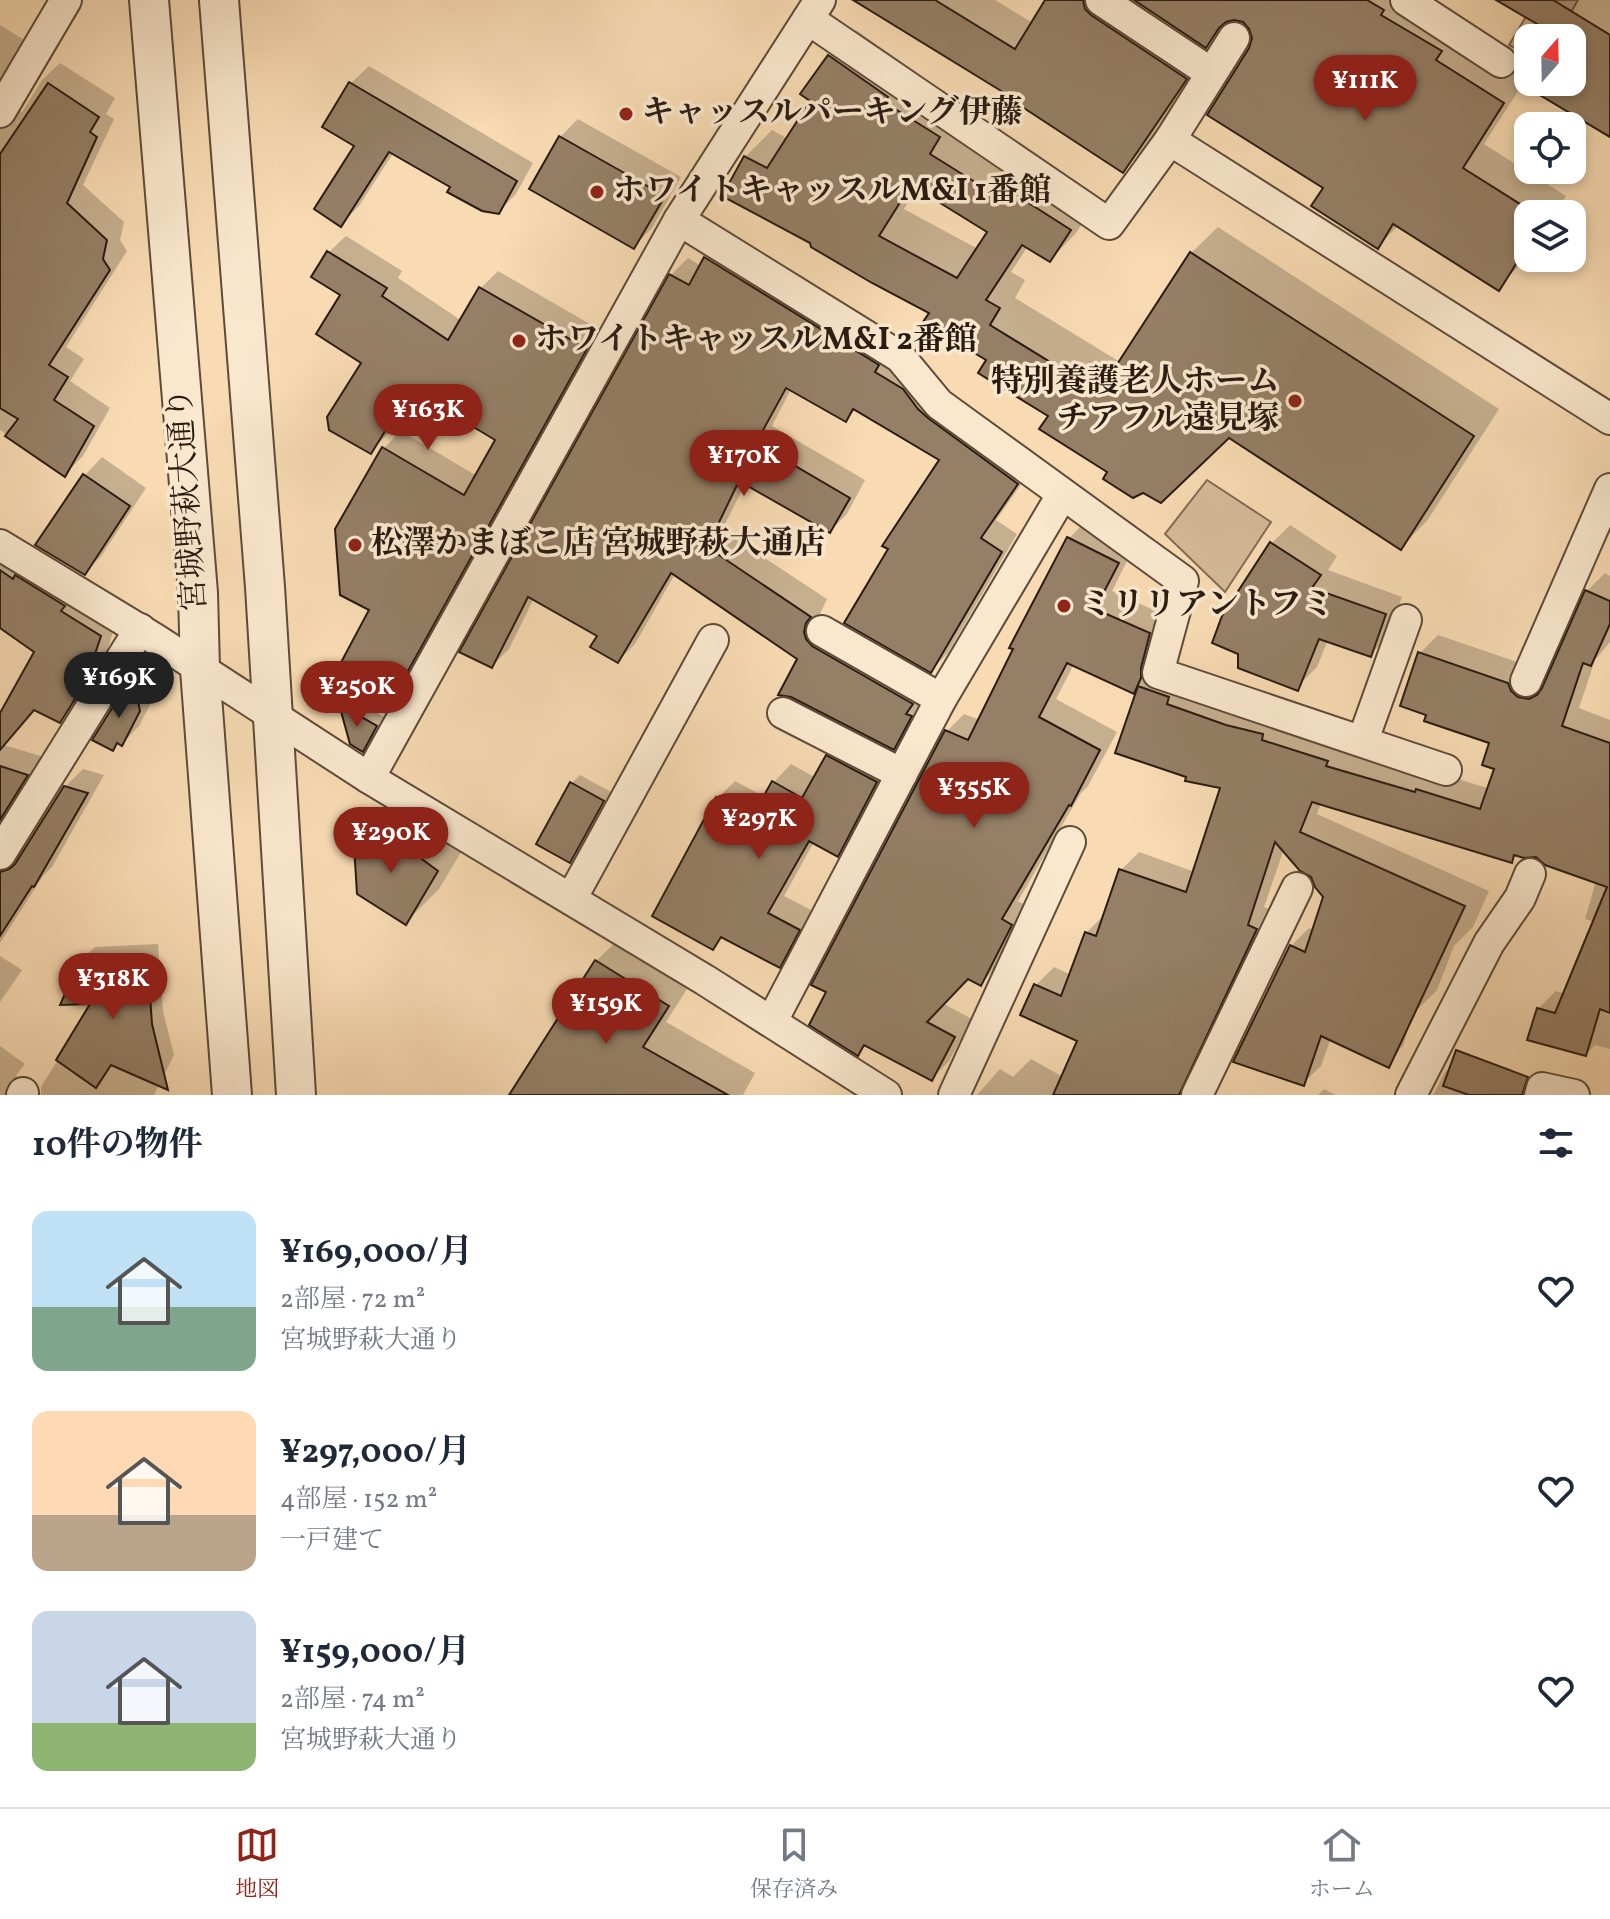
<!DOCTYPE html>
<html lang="ja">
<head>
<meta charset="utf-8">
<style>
	body { margin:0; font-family:Vollkorn,"Noto Serif JP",serif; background:#f2f2f3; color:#1f2937; height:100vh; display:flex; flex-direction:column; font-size:30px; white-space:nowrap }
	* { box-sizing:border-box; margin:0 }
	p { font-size:26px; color:#747a83 }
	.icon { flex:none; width:44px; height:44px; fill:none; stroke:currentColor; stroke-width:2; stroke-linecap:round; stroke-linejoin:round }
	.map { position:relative; height:1095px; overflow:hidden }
	.details { display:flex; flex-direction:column; background:#fff; flex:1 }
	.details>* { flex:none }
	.needle { width:52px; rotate:20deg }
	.buttons { position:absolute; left:1514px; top:24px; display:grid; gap:16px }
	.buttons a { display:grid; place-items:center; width:72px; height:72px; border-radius:16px; background:#fff; box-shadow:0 4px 12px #0003; font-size:40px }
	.price { position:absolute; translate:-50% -68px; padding:0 18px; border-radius:28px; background:#8f2418; color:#fff; font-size:26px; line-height:52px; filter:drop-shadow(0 2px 4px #0008) }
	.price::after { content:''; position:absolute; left:50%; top:48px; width:24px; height:18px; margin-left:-12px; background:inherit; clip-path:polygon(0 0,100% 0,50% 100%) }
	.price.active { background:#222; color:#fff }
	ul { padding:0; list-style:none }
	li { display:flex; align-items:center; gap:24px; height:200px; padding:0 32px }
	li span { display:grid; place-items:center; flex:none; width:224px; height:160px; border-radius:16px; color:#555 }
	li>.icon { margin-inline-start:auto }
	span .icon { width:96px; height:96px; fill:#fffc; stroke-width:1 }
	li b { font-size:34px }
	h2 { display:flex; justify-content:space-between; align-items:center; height:96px; padding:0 32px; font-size:34px }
	.tabs { display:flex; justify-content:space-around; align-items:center; height:112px; border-top:2px solid #e0e1e3; background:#fff; font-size:22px; color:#747a83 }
	.tabs a { display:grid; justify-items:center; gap:4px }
	.tabs .active { color:#8f2418 }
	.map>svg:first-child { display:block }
</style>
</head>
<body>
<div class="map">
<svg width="1610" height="1095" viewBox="0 0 1610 1095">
	<rect width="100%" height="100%" fill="#f8dbb3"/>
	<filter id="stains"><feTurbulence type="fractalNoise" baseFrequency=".0025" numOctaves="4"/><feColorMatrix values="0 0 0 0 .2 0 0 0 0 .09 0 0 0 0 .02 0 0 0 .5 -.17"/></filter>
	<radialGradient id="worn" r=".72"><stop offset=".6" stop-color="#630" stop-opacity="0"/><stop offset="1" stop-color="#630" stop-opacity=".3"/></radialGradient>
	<g fill="#d5ba98" stroke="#806a55" stroke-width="2">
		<polygon points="1536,0 1578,0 1556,38 1528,38 1528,55 1509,45"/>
		<polygon points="1207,480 1271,522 1225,592 1165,534"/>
	</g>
	<g fill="#0003" fill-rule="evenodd">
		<polygon points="864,0 995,0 1033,23 1047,0 1417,0 1458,36 1526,79 1484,144 1566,196 1554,214 1528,214 1528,255 1499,288 1399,225 1378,246 1326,187 1251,48 1254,38 1245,22 1232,19 1206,46 1147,8 1145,11 1209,55 1145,148 1122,171 1014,96"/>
		<polygon points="1499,0 1610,0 1610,135 1541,82 1572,82 1572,38 1565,38"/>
		<polygon points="0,25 26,41 0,89"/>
		<path d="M856 30 913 70 909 75 1096 203 1076 233 1050 260 1028 246 1011 272 1025 280 1015 298 1120 362 1191 253 1218 227 1499 409 1427 521 1401 547 1228 436 1110 471 988 360 745 157 772 130 788 139 812 100 829 56ZM918 186 990 231 978 249 904 209Z"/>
		<polygon points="60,63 115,98 106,114 114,119 83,185 124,222 120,240 127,251 66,347 84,359 70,381 110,408 83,456 65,474 0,430 0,96 8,110 22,112 42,80"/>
		<polygon points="369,66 533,163 516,194 498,212 394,152 359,206 341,224 357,146 351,83"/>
		<polygon points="578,119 681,177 652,228 634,246 560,137"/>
		<polygon points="346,236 402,271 398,278 462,321 481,288 498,271 602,331 409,679 392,696 372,609 384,448 401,431 477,476 498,439 416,389 387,435 370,452 364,362 329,252"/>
		<polygon points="722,241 1034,466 996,520 1017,534 948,653 931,670 942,460 856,409 846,419 791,389 772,426 865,480 847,514 830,531 746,482 722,530 827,599 820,614 823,622 927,699 911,730 894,747 800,658 675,574 635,644 618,661 599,635 534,598 509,649 492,666 671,275 688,258 701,266"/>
		<polygon points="102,457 146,488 102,555 85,573 38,545 85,475"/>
		<polygon points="1087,520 1135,545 1112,591 1167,616 1158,659 1436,772 1490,789 1497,768 1492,742 1420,653 1438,635 1526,665 1536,680 1548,681 1587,591 1605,573 1610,576 1610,642 1595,660 1579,708 1610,720 1610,1049 1595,1045 1586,1054 1538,1009 1556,991 1566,994 1595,922 1585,919 1596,881 1537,855 1518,854 1511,861 1321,803 1317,814 1489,891 1473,927 1454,946 1437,990 1419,1008 1415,1007 1403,1046 1385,1064 1331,1038 1321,1066 1303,1083 1291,946 1309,928 1314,930 1326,897 1313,876 1284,849 1264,907 1273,911 1205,1054 1192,1066 1181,1095 977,1095 1000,1069 1013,1077 1031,1059 1063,1077 1080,1040 1036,985 1054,967 1071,975 1086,933 1105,914 1121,870 1139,852 1195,872 1222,787 1118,752 1141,684 1133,691 1074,664 1056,699 1117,732 1088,786 1081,793 1018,901 1029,907 998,966 980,984 968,977 942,1003 972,1019 949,1061 931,1079 867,1045 858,1053 946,732 964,714 980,720 1015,649 1012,647 1069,538"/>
		<polygon points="1290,525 1337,556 1328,570 1402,597 1388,637 1370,655 1328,640 1317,667 1299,685 1240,652 1224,617 1272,543"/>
		<polygon points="0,559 117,618 107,652 109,652 78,703 60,721 35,708 4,745 44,757 0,832 0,717 36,651 0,625"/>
		<polygon points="147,666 152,668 157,691 139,726 122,744 119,742 112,748 129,684"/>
		<polygon points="349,697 384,717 371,741 362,750 352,743 341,704"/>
		<polygon points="845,739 893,764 855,837 837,855 814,842 784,896 815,912 797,948 779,965 724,936 713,948 718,798 735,781 765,797 774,782 791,764 816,778 828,757"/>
		<polygon points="83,769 104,775 52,867 43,876 0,943 0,839 9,852 24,854 65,787"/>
		<polygon points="580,775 611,792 578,852 570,860 572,783"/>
		<polygon points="399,797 470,837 439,889 405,923 365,830"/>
		<polygon points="621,937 692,981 666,1022 755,1073 743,1095 511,1095 596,961"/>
		<polygon points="158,944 163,1011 174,1055 154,1095 41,1095 41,1087 94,1002 82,959 95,947"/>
		<polygon points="0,956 22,970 0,1002"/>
		<polygon points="0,1046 25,1064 17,1074 15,1084 21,1095 0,1095"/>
		<polygon points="1463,1054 1511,1069 1502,1095 1433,1095 1445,1072"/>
		<polygon points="1324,1089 1335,1095 1318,1095"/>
	</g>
	<g fill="#957f66" stroke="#2a1b12" stroke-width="2" fill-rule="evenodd">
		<polygon points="853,0 935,0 1015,49 1045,0 1083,0 1085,9 1091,15 1187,79 1123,173 1010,99 1011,97"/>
		<polygon points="1134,0 1367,0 1384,10 1381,15 1442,51 1436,60 1504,103 1463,168 1528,209 1528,245 1499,291 1393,224 1378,249 1311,206 1323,188 1207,115 1249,48 1252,38 1249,29 1243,22 1234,20 1226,22 1219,28 1206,48"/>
		<polygon points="1496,0 1553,0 1610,35 1610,137 1533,91 1538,82 1572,82 1572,38 1561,38"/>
		<path d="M828 55 888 97 884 102 940 137 930 154 1007 202 1013 193 1071 230 1050 262 1022 245 986 300 1000 308 990 325 1099 392 1190 252 1474 436 1401 550 1229 438 1161 503 1143 493 1133 498 1103 479 1107 472 1039 429 1048 416 978 373 986 360 923 322 929 313 872 283 811 247 810 243 722 196 744 156 767 168 810 101 800 94ZM911 185 987 232 957 278 879 236Z"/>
		<polygon points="349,82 517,181 499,214 482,211 447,192 450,187 389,152 341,227 314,209 354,146 322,127"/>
		<polygon points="48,83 99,117 90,132 97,137 67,203 107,240 103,259 110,270 49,365 68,377 54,400 94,426 65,477 5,436 18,419 0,408 0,154"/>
		<polygon points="559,136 665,196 634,249 529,189"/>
		<polygon points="327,251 387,288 382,296 448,340 479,287 587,349 393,698 338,668 369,610 340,595 335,529 382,447 464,495 495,440 411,389 371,454 329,430 327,417 361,363 316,334 340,295 311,277"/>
		<polygon points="704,257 879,365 875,372 903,389 918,409 928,418 1018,484 981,538 1002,552 931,673 844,623 888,549 882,546 939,460 853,409 846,422 786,388 756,443 850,498 830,533 739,481 707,547 811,617 806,623 804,632 806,639 812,646 913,704 906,714 912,716 894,750 791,697 778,695 797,659 671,573 618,663 590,647 597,636 528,597 492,668 459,652 669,274 689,285"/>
		<polygon points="83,474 130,506 85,575 35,545"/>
		<polygon points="1067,537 1119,563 1095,609 1150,633 1141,668 1141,678 1134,694 1067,663 1039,717 1100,750 1071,806 1069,805 1002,919 1012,925 981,986 968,979 927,1022 955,1037 932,1081 864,1045 858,1056 809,1025 826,992 811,985 945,730 968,740 1013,649 1009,648"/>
		<polygon points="1270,542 1321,575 1312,588 1386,614 1371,657 1319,639 1298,691 1238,668 1238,654 1212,643 1222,616"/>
		<polygon points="0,570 13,579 15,575 65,606 61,611 101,636 90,669 93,670 60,723 34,710 0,750 0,713 34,652 0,628"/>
		<polygon points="1585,590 1610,601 1610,624 1591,666 1583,663 1562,726 1610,743 1610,1013 1600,1009 1586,1056 1527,1040 1537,1008 1555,1013 1607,887 1545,865 1536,857 1524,858 1514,855 1512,863 1312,802 1300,832 1465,906 1389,1068 1321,1036 1304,1086 1233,1062 1290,945 1305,952 1323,897 1315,887 1311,877 1300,871 1275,842 1248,925 1257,929 1179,1095 1053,1095 1077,1041 1020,1015 1034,984 1061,996 1085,932 1096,936 1119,869 1186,892 1220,788 1185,781 1186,777 1115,753 1138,686 1169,697 1167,704 1226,725 1263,734 1262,740 1328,761 1326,766 1415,792 1416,789 1480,809 1494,769 1482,765 1489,743 1424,721 1426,715 1400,706 1418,652 1508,683 1511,691 1518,697 1529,699 1537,695 1542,688"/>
		<polygon points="128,683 135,686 140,711 122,746 117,743 113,751 92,740"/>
		<polygon points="339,704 377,726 363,752 350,744"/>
		<polygon points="826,755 877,782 838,857 809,841 768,913 800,930 780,968 721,937 713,950 652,916 716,797 752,817 772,781 802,798"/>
		<polygon points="0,766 28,775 0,820"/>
		<polygon points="570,782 604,801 570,863 536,844"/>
		<polygon points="64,786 88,793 34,887 32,886 0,936 0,872 9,869 15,864"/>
		<polygon points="364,829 379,838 384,831 438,871 406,925 357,894 354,845"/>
		<polygon points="147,955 152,1024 168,1090 111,1065 96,1088 56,1060 90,1004 60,1005 81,958"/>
		<polygon points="595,960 669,1006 643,1047 728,1095 509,1095"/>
		<polygon points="1456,1050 1528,1077 1522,1095 1469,1095 1443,1086"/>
	</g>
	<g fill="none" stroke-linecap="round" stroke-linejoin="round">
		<defs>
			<g id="minor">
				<polyline points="1101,0 1211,73"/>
				<polyline points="1406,0 1501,62"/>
				<polyline points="808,19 1109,224 1170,140 1234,38"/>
				<polyline points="0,112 66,0"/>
				<polyline points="1170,140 1610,419"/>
				<polyline points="679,220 900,357 939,404 1183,581 1158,673 1446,770"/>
				<polyline points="0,545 155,639 369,778 705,980 886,1095"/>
				<polyline points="822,631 941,699"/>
				<polyline points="1526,681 1610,489"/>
				<polyline points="783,713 902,774"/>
				<polyline points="1363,740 1406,620"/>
				<polyline points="369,778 679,220 820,0"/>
				<polyline points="0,854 140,629"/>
				<polyline points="571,899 713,640"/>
				<polyline points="772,1021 941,699 1062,495"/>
				<polyline points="22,1095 23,1093"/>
				<polyline points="954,1095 1070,842"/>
				<polyline points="1197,1095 1297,888"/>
				<polyline points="1411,1095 1489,943 1520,898 1530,874"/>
				<polyline points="1540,1095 1542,1088 1574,1095"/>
			</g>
			<g id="tertiary">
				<polyline points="149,0 198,593 200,669 232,1095"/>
				<polyline points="219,0 265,587 296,1095"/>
			</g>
		</defs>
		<use href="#minor" stroke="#5e4b3a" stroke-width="34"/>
		<use href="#tertiary" stroke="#5e4b3a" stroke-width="42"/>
		<use href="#minor" stroke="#fae8ce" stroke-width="30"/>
		<use href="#tertiary" stroke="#fae8ce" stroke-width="38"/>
	</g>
	<g fill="#8f2418" stroke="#fae8ce" stroke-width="3">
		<circle cx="626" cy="114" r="8"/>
		<circle cx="597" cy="192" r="8"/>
		<circle cx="519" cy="341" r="8"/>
		<circle cx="1295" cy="401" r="8"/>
		<circle cx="355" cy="545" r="8"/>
		<circle cx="1064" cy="606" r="8"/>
	</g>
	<g text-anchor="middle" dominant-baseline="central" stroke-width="7" stroke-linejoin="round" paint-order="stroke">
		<g font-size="32" font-weight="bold" fill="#2a1b12" stroke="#fae8ce" text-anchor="start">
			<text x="642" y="114">キャッスルパーキング伊藤</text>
			<text x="613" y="192">ホワイトキャッスルM&amp;I 1番館</text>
			<text x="535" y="341">ホワイトキャッスルM&amp;I 2番館</text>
			<text x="1279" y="383" text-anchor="end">特別養護老人ホーム<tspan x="1279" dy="37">チアフル遠見塚</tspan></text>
			<text x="371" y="545">松澤かまぼこ店 宮城野萩大通店</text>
			<text x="1080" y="606">ミリリアントフミ</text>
		</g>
		<g font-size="32" fill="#2a1b12" stroke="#fae8ce">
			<text transform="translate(189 499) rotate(-94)">宮城野萩大通り</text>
		</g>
	</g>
	<rect width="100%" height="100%" filter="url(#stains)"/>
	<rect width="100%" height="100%" fill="url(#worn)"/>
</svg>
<div class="buttons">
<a><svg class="needle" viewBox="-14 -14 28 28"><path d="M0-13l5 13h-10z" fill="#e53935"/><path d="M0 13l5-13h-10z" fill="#747a83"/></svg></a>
<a><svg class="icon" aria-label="locate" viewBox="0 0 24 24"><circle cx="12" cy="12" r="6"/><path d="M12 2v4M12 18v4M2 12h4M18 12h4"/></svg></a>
<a><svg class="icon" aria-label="layers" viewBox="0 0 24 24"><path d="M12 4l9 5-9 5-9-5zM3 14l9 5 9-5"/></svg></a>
</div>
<b class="price" style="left:1365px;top:123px">¥111K</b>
<b class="price" style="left:428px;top:452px">¥163K</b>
<b class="price" style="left:744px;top:498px">¥170K</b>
<b class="price active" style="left:119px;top:720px">¥169K</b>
<b class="price" style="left:357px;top:729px">¥250K</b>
<b class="price" style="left:974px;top:830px">¥355K</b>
<b class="price" style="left:759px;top:861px">¥297K</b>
<b class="price" style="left:391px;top:875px">¥290K</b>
<b class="price" style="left:113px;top:1021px">¥318K</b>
<b class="price" style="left:606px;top:1046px">¥159K</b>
</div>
<section class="details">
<h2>10件の物件<svg class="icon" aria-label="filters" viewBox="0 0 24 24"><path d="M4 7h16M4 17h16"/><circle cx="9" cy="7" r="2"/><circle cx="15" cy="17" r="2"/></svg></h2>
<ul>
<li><span style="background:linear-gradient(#bfe0f5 60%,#7fa58c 0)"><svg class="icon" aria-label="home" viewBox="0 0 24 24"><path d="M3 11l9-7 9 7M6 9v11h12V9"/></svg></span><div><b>¥169,000/月</b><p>2部屋 · 72 m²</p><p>宮城野萩大通り</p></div><svg class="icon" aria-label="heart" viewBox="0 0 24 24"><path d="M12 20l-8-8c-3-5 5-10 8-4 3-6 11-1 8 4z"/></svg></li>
<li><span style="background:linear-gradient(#ffd9b3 65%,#b9a48a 0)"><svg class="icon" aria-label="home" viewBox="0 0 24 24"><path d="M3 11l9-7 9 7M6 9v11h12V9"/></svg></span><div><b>¥297,000/月</b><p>4部屋 · 152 m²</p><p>一戸建て</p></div><svg class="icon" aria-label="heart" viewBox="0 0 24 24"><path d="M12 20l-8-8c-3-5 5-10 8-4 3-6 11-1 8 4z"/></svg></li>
<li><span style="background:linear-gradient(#c9d6e8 70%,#8fb573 0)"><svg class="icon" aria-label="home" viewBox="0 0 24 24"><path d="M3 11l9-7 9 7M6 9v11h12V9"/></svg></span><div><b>¥159,000/月</b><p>2部屋 · 74 m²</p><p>宮城野萩大通り</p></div><svg class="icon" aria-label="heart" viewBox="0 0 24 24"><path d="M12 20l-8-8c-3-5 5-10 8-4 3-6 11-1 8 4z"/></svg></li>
</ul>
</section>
<nav class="tabs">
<a class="active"><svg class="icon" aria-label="map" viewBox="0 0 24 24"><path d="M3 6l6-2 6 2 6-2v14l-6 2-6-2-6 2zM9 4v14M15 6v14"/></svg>地図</a>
<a><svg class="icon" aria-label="saved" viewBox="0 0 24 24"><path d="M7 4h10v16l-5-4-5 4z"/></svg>保存済み</a>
<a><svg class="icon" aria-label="home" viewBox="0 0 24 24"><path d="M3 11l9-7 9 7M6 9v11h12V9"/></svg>ホーム</a>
</nav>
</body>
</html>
